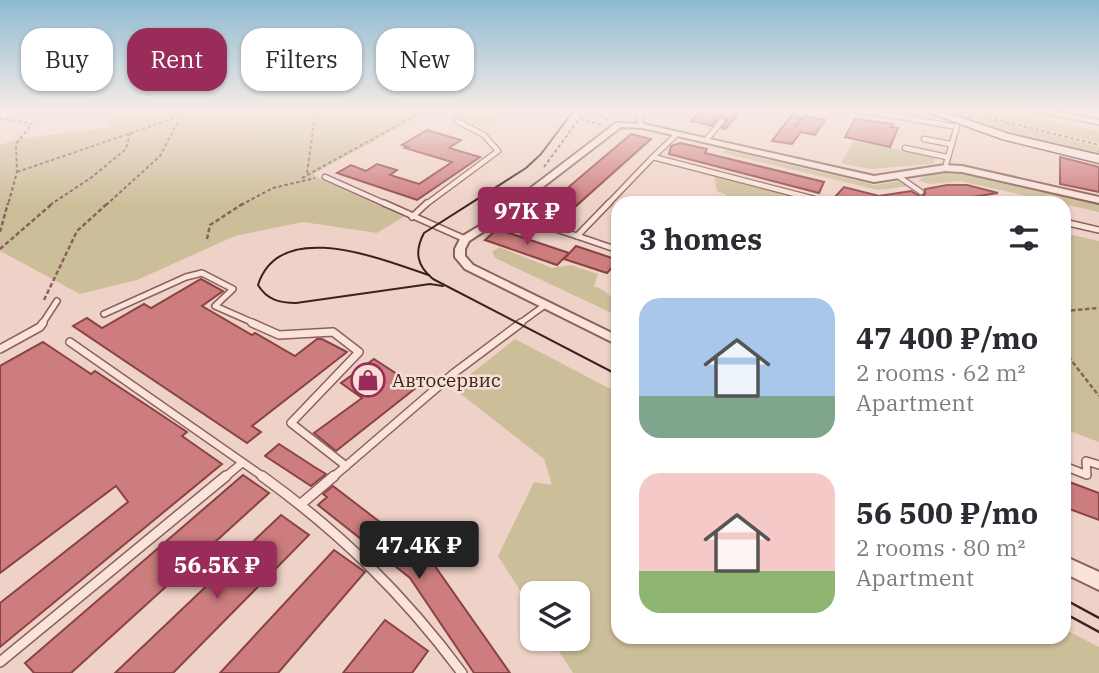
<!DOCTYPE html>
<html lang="en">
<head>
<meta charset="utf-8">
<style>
	body { margin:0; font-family:"IBM Plex Serif",serif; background:#f2f2f3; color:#2b2b33; height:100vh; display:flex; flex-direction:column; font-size:26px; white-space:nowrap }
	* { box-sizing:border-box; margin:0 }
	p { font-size:23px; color:#7c7c81 }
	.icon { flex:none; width:38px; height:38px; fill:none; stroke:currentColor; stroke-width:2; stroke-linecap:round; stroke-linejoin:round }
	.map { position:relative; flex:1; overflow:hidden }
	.side { position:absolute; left:611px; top:196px; width:460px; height:448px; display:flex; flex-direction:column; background:#fff; border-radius:21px; box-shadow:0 2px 5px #0004 }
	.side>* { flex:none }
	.hud { position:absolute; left:21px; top:28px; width:485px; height:63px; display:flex; gap:14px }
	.buttons { position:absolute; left:520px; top:581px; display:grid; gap:14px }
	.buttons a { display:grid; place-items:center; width:70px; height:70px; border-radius:14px; background:#fff; box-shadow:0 2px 5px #0004; font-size:35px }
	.price { position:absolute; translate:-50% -60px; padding:0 16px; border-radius:7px; background:#9a2c5a; color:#fff; font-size:23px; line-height:46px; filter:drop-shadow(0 2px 4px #0008) }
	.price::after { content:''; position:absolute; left:50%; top:42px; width:21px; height:16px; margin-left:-10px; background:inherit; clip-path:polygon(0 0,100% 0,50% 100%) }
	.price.active { background:#222; color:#fff }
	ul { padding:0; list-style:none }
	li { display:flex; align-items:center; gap:21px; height:175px; padding:0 28px }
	li span { display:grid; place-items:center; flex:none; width:196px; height:140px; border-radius:21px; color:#555 }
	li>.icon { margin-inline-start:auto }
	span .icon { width:84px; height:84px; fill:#fffc; stroke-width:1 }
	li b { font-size:30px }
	h2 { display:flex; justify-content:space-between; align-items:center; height:84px; padding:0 28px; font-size:30px }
	.tag { padding:0 24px; border-radius:21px; background:#fff; box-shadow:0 2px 5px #0004; font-size:24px; line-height:63px }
	.tag.active { background:#9a2c5a; color:#fff }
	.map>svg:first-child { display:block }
</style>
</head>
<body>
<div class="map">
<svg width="1099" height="673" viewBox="0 0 1099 673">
	<rect width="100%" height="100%" fill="#efd2c7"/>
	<g fill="#cdbe9a">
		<polygon points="101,110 432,110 313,174 322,180 405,216 377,233 303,222 235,236 137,280 80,294 0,251 0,145 19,139 113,127"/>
		<polygon points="449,110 510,110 484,126 465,122"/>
		<polygon points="938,110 959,110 1099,147 1099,155 990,128"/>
		<polygon points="986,110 1099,131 1099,143 971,111"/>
		<polygon points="854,141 908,152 909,150 936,156 933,164 870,169 841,163"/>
		<polygon points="726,150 875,185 903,181 910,186 878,190 723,153"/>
		<polygon points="950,171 1099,202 1099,212 960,181 930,184 918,180 929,174"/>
		<polygon points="714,175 825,203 693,203 690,199 696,197 723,200 727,195 717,191"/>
		<polygon points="1064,233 1099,241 1099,442 1064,429"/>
		<path d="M499 247 552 268 571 265 598 274 594 286C608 291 618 301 618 316L495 258 492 252Z"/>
		<polygon points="515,339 618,393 618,637 1064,637 1064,629 1099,647 1099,673 573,673 551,639 578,639 578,593 532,593 532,609 498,556 534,482 552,485 544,459 453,388"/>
	</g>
	<g fill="#cd7d7d" stroke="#8a4243" stroke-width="2">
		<polygon points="702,110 738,110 734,115 737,116 725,129 722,128 727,121 724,116 719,117 712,126 691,121"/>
		<polygon points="794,112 801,118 795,127 805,116 825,120 815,135 801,132 792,144 772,141"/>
		<polygon points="855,119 893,124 891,127 898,128 890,147 845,137"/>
		<polygon points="427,130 461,140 449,148 480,157 417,200 337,173 351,165 366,171 377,164 397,170 390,175 419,184 452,162 405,148 408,147 402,145"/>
		<polygon points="631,134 651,139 567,214 545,207"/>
		<polygon points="680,143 707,149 705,153 824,182 819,193 669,154 671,146"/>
		<polygon points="1060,157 1099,167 1099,192 1060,184"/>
		<polygon points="947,185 967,185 998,193 934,203 859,203 835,197 844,187 879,196 911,191 921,197 925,194 925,189"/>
		<polygon points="497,229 569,253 557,265 485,240"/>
		<polygon points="576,246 618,260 618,261 607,273 564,259"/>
		<polygon points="201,279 223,291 202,306 252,335 255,333 295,356 317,339 322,339 347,352 252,426 261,432 247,443 73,326 87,318 102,328 144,304 151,308"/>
		<polygon points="43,342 91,374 95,371 187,432 182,436 222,464 0,647 0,603 128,502 116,486 0,573 0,366"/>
		<polygon points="374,359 417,387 336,451 314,433 362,398 341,383"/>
		<polygon points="279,444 313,466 326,474 311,486 265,456"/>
		<polygon points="243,475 269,493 71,673 34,673 25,663"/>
		<polygon points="1064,480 1099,493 1099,520 1064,507"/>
		<polygon points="333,486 432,562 510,673 474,673 410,578 318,505 327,497 323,494"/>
		<polygon points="281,515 309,535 173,673 115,673"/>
		<polygon points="334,550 365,572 278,673 220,673"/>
		<polygon points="385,620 428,651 412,673 343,673"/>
	</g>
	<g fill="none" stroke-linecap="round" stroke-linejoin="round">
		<defs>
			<g id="lane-far3">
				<polyline points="626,110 642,114 639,120 643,126"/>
				<path d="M856 110C890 116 922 120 956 127"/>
				<polyline points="1037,110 1099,122"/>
				<polyline points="677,134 653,157 830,203"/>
				<polyline points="924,139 950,144"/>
				<polyline points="706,140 722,121"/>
				<polyline points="905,148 947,157"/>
				<polyline points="945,168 957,126"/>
				<polyline points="898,176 921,192"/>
				<polyline points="325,177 388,205"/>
				<polyline points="971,203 984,203"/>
				<polyline points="425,205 498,151 484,135 457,121"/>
				<polyline points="607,205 653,157"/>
			</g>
			<g id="lane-far2">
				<polyline points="384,203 465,239"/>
				<polyline points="504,212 577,236 609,203"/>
				<polyline points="412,217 427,203"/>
				<polyline points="1064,222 1099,230"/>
				<polyline points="577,236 618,250"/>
				<polyline points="104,314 186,277 202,273 233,289 215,306 256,324"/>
				<polyline points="42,324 57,301"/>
				<polyline points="519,324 545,305"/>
			</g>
			<g id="lane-far1">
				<polyline points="252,323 279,335 333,332 359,352 291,423 346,466"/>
				<polyline points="70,342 265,478"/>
				<polyline points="0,349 40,327 43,323"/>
				<polyline points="1064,466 1087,475 1086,461 1099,465"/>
				<polyline points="224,478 242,463"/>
				<polyline points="332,478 454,373 521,323"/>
			</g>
			<g id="lane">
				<path d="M262 476C341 533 404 595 462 673"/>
				<polyline points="301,504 334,476"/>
				<polyline points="0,662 226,476"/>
			</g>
			<g id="street">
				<polygon points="616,123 643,124 874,176 945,165 962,166 1099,197 1099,203 962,172 945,171 874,182 643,128 621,127 492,226 469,241 465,249 465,256 473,265 618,336 618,345 465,269 455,257 455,249 461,237 486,222"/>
				<polygon points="1064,556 1099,572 1099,590 1064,573"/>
			</g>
			<polygon id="secondary" points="922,110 938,110 1009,134 1099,155 1099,163 1002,139"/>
		</defs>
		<use href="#lane-far3" stroke="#8a615c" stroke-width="7"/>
		<use href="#lane-far2" stroke="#8a615c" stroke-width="8"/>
		<use href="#lane-far1" stroke="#8a615c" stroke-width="10"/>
		<use href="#lane" stroke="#8a615c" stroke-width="12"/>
		<use href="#street" stroke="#8a615c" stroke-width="4"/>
		<use href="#secondary" stroke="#6c433f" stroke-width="3"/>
		<g stroke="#8a615c" stroke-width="2" stroke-dasharray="3.5 2.5" stroke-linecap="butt">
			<polyline points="585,110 579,119 602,125"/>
			<polyline points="588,111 608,120"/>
			<polyline points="983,116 1099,145"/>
			<polyline points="0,118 32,124 16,144 17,172 8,205"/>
			<polyline points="544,167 579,119"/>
			<polyline points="17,172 181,116"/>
			<polyline points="307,173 314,123 323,110"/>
			<polyline points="302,178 425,110"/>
			<polyline points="50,205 92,177 126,149 130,133"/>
			<polyline points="106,205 160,156 181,116 194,110"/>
			<polyline points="241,205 273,188 315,178"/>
		</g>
		<g stroke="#8a615c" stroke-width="2.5" stroke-dasharray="4.5 2.5" stroke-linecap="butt">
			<polyline points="0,232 8,203"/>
			<polyline points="207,239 210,225 244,203"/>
			<polyline points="0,249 53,203"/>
			<polyline points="44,300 77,231 108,203"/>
			<polyline points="1064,311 1099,308"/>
			<polyline points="1064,351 1099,396"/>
		</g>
		<use href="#lane-far3" stroke="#f9e3da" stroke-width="4.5"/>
		<use href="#lane-far2" stroke="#f9e3da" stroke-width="5"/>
		<use href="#lane-far1" stroke="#f9e3da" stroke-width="7"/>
		<use href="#lane" stroke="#f9e3da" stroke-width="9"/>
		<use href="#street" fill="#f9e3da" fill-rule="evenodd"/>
		<use href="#secondary" fill="#f9e3da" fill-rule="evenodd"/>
		<g stroke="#3b2120" stroke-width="2">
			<path d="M574 110 541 154 526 168 424 233C414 252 417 266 433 279L618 375"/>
			<path d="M429 275C385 261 280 216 258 285 267 300 280 303 296 303L430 284 443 286"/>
		</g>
		<g stroke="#3b2120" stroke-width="2.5">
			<polyline points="1064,599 1099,618"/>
			<polyline points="1064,613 1099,632"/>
		</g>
	</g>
	<linearGradient id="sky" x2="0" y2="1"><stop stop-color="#8ebad1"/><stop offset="0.54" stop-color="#f8ebe6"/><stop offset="1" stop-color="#f8ebe6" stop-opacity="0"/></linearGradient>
	<rect width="1099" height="205" fill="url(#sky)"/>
	<defs>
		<symbol id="shop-ring" viewBox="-11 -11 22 22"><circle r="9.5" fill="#f6e0d6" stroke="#9a2c5a" stroke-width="1.5"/><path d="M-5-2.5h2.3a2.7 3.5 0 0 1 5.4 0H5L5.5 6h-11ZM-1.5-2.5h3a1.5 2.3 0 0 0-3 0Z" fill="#9a2c5a"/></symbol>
	</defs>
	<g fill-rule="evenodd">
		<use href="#shop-ring" x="349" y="361" width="38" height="38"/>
	</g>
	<g text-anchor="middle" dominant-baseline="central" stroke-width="5" stroke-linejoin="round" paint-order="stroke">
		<g font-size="19" fill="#3b2120" stroke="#f6e0d6" text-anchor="start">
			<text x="392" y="380">Автосервис</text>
		</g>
	</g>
</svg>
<div class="buttons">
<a><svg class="icon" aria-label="layers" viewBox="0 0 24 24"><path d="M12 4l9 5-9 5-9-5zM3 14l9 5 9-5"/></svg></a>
</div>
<b class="price" style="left:527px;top:247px">97K ₽</b>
<b class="price active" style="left:419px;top:581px">47.4K ₽</b>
<b class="price" style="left:217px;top:601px">56.5K ₽</b>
<div class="hud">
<a class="tag">Buy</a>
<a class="tag active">Rent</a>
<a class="tag">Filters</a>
<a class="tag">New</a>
</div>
<section class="side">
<h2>3 homes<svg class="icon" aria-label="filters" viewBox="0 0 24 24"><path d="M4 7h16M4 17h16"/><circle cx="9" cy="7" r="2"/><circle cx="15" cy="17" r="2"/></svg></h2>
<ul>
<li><span style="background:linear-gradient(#a9c7e8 70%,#7fa58c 0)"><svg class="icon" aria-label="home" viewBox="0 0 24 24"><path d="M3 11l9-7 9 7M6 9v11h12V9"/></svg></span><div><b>47 400 ₽/mo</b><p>2 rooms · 62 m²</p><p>Apartment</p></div></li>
<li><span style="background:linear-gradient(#f6c9c9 70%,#8fb573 0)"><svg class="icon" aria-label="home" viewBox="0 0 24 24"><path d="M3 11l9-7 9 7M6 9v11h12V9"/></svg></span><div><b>56 500 ₽/mo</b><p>2 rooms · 80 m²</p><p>Apartment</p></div></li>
</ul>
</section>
</div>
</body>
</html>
